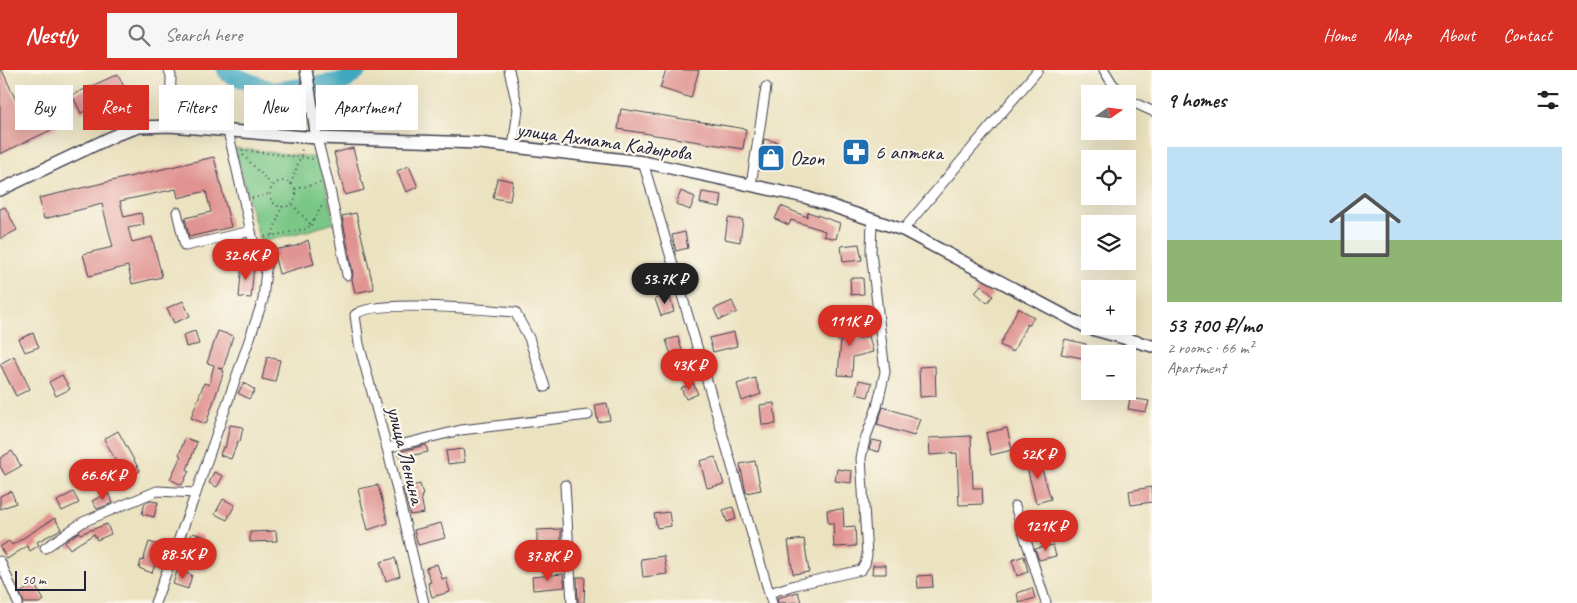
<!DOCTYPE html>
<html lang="en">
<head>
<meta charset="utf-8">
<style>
	body { margin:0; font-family:Caveat,sans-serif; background:#f6f6f6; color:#222; height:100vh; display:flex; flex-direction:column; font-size:19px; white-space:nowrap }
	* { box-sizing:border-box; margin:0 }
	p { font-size:16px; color:#767676 }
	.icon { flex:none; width:28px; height:28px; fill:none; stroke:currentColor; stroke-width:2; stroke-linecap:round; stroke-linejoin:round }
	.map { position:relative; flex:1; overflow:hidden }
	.drawer { display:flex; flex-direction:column; background:#fff; width:425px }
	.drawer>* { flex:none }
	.banner { position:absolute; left:15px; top:15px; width:475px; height:45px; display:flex; gap:10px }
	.needle { width:32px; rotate:76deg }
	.tools { position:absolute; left:1081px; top:15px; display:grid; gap:10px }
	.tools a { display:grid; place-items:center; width:55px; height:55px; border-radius:0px; background:#fff; box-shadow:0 5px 20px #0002; font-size:25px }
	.scale { position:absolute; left:15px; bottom:12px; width:71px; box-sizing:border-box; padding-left:5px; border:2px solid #22223b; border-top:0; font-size:14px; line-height:18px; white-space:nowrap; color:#22223b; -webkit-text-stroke:4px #fbf7ec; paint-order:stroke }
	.price { position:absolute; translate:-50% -42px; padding:0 11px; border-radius:18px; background:#d93025; color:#fff; font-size:16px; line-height:32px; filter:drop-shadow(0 1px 2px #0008) }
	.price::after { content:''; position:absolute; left:50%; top:30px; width:15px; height:11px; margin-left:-8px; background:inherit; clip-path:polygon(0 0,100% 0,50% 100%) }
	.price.on { background:#222; color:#fff }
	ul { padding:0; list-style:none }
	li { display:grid; align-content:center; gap:10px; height:265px; padding:0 15px }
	li span { display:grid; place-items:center; height:155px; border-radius:0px; color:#555 }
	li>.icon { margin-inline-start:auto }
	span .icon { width:90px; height:90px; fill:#fffc; stroke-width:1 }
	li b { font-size:21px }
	h2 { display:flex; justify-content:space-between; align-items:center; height:60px; padding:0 15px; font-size:21px }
	.chip { padding:0 18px; border-radius:0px; background:#fff; box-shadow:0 5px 20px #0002; font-size:18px; line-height:45px }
	.chip.on { background:#d93025; color:#fff }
	header { display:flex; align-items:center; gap:30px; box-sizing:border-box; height:70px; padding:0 25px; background:#d93025; color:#fff }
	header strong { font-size:24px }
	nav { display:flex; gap:28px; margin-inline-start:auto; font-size:18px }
	.search { width:350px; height:45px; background:#f6f6f6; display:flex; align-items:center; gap:12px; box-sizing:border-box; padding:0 18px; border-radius:0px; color:#767676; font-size:19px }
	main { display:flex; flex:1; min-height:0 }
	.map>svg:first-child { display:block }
</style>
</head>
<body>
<header>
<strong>Nestly</strong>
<div class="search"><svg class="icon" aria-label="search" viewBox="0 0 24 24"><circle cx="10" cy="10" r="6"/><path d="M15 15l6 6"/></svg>Search here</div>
<nav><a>Home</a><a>Map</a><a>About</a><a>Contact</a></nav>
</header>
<main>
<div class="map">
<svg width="1152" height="533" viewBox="0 0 1152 533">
	<rect width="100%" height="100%" fill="#fbf7ec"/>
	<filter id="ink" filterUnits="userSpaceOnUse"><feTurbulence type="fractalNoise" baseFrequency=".02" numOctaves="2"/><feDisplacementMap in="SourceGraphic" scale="10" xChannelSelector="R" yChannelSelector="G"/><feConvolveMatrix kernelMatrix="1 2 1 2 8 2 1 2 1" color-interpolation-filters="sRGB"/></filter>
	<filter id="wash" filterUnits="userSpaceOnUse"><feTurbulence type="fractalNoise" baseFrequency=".0096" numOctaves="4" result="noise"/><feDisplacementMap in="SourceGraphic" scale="20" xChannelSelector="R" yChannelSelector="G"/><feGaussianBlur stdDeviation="1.12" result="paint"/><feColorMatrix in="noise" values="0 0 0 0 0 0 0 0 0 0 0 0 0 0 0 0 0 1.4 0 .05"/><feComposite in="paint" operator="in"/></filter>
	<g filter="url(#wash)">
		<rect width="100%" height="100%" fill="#ebe2c0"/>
		<polygon fill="#7ac787" stroke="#4e7461" points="235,78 320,88 334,153 311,160 260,172"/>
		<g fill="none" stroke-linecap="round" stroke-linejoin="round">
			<polyline stroke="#40a8c0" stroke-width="18" points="226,0 229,4 273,21 345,11 358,0"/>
		</g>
		<g id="blocks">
			<g fill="#e09391">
				<polygon points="0,0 2,0 25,50 59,33 68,52 0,84"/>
				<polygon points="666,0 699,0 691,28 660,18"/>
				<polygon points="118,4 126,21 81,43 72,25"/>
				<polygon points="621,39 746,59 743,79 618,59"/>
				<polygon points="764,69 777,72 772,95 761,93"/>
				<polygon points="353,78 364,120 345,125 334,83"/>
				<polygon points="214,87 231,157 189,167 185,148 211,142 206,121 178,128 176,119 120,131 124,147 141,143 144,155 128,158 132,172 152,167 162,207 132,214 128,196 89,206 83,184 113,177 102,134 44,149 39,128"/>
				<polygon points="409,96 418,117 406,122 397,101"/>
				<polygon points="497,108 513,111 510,131 493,128"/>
				<polygon points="681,121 695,127 690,140 676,134"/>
				<polygon points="702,122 722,125 720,137 700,133"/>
				<polygon points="781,136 807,147 808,142 840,153 836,169 824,166 825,161 791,150 789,155 775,149"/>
				<polygon points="5,137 17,160 0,169 0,139"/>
				<polygon points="356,143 374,219 355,223 352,209 353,204 342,146"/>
				<polygon points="728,148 743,150 740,172 725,169"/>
				<polygon points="685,162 688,178 676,181 672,165"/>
				<polygon points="308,170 314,194 279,204 273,180 296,176"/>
				<polygon points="859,174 862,190 843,192 841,176"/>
				<polygon points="242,193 254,195 251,228 239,227"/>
				<polygon points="850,208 863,208 864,224 851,225"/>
				<polygon points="981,215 993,226 987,233 975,222"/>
				<polygon points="669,224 674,242 661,246 655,229"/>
				<polygon points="183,231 190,246 174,253 167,238"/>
				<polygon points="732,231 737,242 719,250 714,239"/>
				<polygon points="1018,238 1034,247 1029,256 1027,254 1013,282 1000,275"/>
				<polygon points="853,250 857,269 869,266 873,282 853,287 852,306 838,305 841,269 838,270 834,254"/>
				<polygon points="195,261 199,274 186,277 183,265"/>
				<polygon points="218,261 233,266 223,299 218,298 224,301 206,354 191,348 204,313 209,315 214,295 207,293"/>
				<polygon points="734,262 737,276 713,282 709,268"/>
				<polygon points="33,263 39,277 25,282 19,269"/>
				<polygon points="678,267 684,287 685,287 690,301 678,305 666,270"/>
				<polygon points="1065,269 1086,274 1083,288 1061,284"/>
				<polygon points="14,286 30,319 16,326 0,294"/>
				<polygon points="267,287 280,290 275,312 262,309"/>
				<polygon points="935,296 936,326 920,327 919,297"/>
				<polygon points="62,305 70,319 56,326 49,312"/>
				<polygon points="755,308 761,324 742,331 737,314"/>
				<polygon points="859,310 872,313 868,327 856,324"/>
				<polygon points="244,313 255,320 249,329 238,323"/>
				<polygon points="693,313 698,324 686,329 681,318"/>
				<polygon points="1130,328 1149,331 1146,342 1128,339"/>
				<polygon points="607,333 610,350 598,352 595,335"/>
				<polygon points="774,333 776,354 762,355 760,335"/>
				<polygon points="883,337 920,349 914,366 877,355"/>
				<polygon points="230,355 243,357 240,372 238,371 231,389 220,385 223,377 225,378"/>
				<polygon points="1007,358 1012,380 991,385 986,363"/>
				<polygon points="118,361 140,401 126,409 104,369"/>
				<polygon points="971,366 973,418 982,418 983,434 959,435 957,383 930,385 929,368"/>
				<polygon points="185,368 197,372 187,400 189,401 182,415 170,409 181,386 179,385"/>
				<polygon points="872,370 882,372 879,382 869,379"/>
				<polygon points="426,375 428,382 400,388 398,382"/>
				<polygon points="463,379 465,392 448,394 446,381"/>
				<polygon points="12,381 21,396 5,405 0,396 0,388"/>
				<polygon points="1038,386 1051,429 1036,433 1025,390"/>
				<polygon points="715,387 724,414 707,418 700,391"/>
				<polygon points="755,391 761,420 746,423 740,394"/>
				<polygon points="837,399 852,401 851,413 835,411"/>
				<polygon points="214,402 223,406 217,417 209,413"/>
				<polygon points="420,414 423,425 421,426 424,443 410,445 403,418"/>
				<polygon points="378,415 388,453 368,460 358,419"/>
				<polygon points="1151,417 1152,432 1131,435 1129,421"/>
				<polygon points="11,421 16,433 0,439 0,426"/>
				<polygon points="73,422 79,433 62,441 57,431"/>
				<polygon points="108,423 113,433 97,439 92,431"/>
				<polygon points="223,429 235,435 227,450 215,444"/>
				<polygon points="150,431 158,432 154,447 142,444 145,433"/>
				<polygon points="733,437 736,449 727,452 723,440"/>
				<polygon points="843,439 844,457 855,456 856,476 834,477 833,453 828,453 827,440"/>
				<polygon points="669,442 671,456 657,458 654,444"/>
				<polygon points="1068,446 1072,465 1054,469 1050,450"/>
				<polygon points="55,448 61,459 37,472 39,475 30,481 27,476 7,489 0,477 9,471 12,475"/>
				<polygon points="441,453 445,468 418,475 414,460"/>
				<polygon points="107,454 111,464 97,470 94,464 70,479 65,472 79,462 80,464"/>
				<polygon points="561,459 561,472 537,473 537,460"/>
				<polygon points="276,461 277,471 250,472 250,462"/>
				<polygon points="193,463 203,466 199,478 186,473"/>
				<polygon points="804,469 809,502 793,504 788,471"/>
				<polygon points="149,472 162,476 152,503 139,498 141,490 143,491"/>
				<polygon points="1053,475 1056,486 1039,490 1035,479"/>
				<polygon points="664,486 667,504 643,507 641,489"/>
				<polygon points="1024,486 1028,502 1017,506 1012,490"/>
				<polygon points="395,488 400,506 386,511 380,492"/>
				<polygon points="437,494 442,509 446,508 450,522 432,527 428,513 431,512 426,498"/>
				<polygon points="873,495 886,495 886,504 872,504"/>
				<polygon points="177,501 192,505 188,519 173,514"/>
				<polygon points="563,504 565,517 533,520 532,507"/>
				<polygon points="932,505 933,517 918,518 917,506"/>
				<polygon points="577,507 585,507 584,533 578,533"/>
				<polygon points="34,514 44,530 39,533 24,533 20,523"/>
				<polygon points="1032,518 1035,528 1019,533 1017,523"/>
				<polygon points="798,522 801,532 778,533 777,528"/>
			</g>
		</g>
	</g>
	<g filter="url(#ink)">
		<use href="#blocks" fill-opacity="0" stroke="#403f4f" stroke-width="1"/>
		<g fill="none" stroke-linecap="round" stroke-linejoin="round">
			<defs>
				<g id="minor">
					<polyline points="169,0 171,6 170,56"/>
					<polyline points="509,0 518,39 513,77"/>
					<polyline points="1104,0 1112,13 1122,24"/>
					<polyline points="1128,30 1152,41"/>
					<polyline points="228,61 254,175 261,176"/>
					<polyline points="317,68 331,124 347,205"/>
					<polyline points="643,92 772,533"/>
					<polyline points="751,115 766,17"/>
					<polyline points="177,142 185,176 251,161"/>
					<polyline points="903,160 1038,0"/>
					<polyline points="387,378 461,360 588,345"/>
					<polyline points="565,415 572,533"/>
					<polyline points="1015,436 1046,533"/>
					<polyline points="45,478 83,452 157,421 196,423"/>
					<polyline points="0,491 18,533"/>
					<polyline points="769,523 795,515 861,500 865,494 867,485 861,388 865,370 877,337 885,302 871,182 872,150"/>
					<polyline points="155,533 196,423 263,230 267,188"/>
					<path d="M424 533 387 378 359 274 355 245C372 228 487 240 515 242L529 268 545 317"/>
				</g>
				<g id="major">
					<polyline points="306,0 317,68"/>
					<polyline points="0,120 118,64 139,57 170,56 317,68 479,73 643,92 805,127 903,160 1088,258 1152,276"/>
				</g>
			</defs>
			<use href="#minor" stroke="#403f4f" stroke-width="11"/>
			<use href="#major" stroke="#403f4f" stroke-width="14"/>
			<g stroke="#403f4f" stroke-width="2" stroke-dasharray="1 4" stroke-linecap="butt">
				<polyline points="242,80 314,89"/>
				<polyline points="243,85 273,116"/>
				<circle cx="283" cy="124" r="13"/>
				<polyline points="291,114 301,85 302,78"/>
				<polyline points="295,119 320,113"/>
				<polyline points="252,128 269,124"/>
				<polyline points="311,155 323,134"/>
				<polyline points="272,165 282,136"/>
				<polyline points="265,167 306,159 311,155 291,133"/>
			</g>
			<use href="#minor" stroke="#fff" stroke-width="9"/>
			<use href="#major" stroke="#fff" stroke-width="11"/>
		</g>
	</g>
	<defs>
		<symbol id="pharmacy-square" viewBox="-11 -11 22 22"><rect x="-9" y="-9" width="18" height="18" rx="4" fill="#1f6fb2" stroke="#fbf7ec"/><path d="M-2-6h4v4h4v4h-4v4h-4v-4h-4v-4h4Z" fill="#fff"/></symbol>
		<symbol id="shop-square" viewBox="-11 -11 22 22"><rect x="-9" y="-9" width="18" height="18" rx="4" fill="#1f6fb2" stroke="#fbf7ec"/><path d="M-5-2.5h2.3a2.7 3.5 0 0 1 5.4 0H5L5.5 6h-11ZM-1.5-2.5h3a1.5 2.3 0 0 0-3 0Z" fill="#fff"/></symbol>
	</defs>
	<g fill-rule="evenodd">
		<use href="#pharmacy-square" x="840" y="66" width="32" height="32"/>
		<use href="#shop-square" x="755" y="72" width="32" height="32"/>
	</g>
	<g text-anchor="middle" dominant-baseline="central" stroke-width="4.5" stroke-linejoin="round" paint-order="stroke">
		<g font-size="21" fill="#22223b" stroke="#fbf7ec">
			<text transform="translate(604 71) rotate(8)">улица Ахмата Кадырова</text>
			<text transform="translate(406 385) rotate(76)">улица Ленина</text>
		</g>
		<g font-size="21" fill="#22223b" stroke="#fbf7ec" text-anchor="start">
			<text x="875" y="82">6 аптека</text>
			<text x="790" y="88">Ozon</text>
		</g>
	</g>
</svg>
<div class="tools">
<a><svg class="needle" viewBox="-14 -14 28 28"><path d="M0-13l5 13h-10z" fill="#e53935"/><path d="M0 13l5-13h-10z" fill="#767676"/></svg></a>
<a><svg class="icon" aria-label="locate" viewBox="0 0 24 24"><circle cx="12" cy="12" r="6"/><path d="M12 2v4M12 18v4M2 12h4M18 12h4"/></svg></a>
<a><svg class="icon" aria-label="layers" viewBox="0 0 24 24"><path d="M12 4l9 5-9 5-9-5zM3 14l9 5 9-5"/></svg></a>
<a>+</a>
<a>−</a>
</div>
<div class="scale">50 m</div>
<b class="price" style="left:246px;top:211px">32.6K ₽</b>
<b class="price on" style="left:665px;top:235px">53.7K ₽</b>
<b class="price" style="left:850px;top:277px">111K ₽</b>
<b class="price" style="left:689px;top:321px">43K ₽</b>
<b class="price" style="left:1038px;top:410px">52K ₽</b>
<b class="price" style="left:103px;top:431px">66.6K ₽</b>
<b class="price" style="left:1046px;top:482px">121K ₽</b>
<b class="price" style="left:183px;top:510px">88.5K ₽</b>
<b class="price" style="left:548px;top:512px">37.8K ₽</b>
<div class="banner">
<a class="chip">Buy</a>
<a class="chip on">Rent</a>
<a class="chip">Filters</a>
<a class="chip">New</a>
<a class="chip">Apartment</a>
</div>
</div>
<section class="drawer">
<h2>9 homes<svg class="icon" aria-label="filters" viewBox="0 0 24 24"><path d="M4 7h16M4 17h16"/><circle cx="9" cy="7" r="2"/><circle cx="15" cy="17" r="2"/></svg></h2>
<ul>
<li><span style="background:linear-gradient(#bfe0f5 60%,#8fb573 0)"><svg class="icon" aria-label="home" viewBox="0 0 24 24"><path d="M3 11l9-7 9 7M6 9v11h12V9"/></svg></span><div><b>53 700 ₽/mo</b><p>2 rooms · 66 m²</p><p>Apartment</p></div></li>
</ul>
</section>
</main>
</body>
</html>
